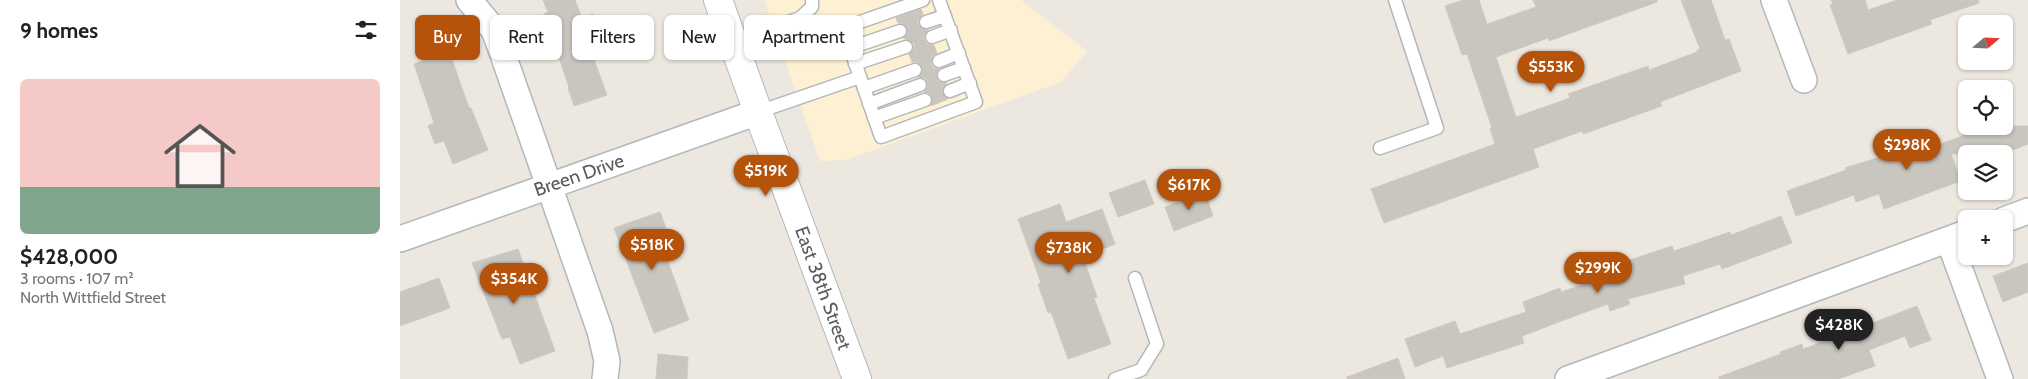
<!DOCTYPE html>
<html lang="en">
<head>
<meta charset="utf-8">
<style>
	body { margin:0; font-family:Cabin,sans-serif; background:#f6f6f6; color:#202124; height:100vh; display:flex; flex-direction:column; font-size:19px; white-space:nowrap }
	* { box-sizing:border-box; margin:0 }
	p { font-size:16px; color:#757577 }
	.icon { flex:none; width:28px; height:28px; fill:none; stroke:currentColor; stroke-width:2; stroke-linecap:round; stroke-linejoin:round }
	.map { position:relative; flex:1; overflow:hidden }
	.sheet { display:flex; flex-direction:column; background:#fff; width:400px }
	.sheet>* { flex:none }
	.banner { position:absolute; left:15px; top:15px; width:475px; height:45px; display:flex; gap:10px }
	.needle { width:32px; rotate:71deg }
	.tools { position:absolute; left:1558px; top:15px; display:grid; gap:10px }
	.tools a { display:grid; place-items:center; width:55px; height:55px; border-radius:8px; background:#fff; box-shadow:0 1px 4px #0004; font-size:25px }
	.price { position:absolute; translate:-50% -42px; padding:0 11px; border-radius:18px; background:#b45309; color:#fff; font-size:16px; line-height:32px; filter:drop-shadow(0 1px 2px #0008) }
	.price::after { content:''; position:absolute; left:50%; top:30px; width:15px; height:11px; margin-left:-8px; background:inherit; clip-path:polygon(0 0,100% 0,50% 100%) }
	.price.on { background:#222; color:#fff }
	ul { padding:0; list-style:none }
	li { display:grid; align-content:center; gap:10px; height:265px; padding:0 20px }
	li+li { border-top:1px solid #e0e0e0 }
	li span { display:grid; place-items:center; height:155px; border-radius:8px; color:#555 }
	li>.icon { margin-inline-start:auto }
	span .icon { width:90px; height:90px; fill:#fffc; stroke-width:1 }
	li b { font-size:21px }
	h2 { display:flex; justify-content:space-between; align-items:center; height:60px; padding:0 20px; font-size:21px }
	.pill { padding:0 18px; border-radius:8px; background:#fff; box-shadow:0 1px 4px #0004; font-size:18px; line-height:45px }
	.pill.on { background:#b45309; color:#fff }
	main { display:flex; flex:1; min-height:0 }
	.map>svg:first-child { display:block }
</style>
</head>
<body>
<main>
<section class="sheet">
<h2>9 homes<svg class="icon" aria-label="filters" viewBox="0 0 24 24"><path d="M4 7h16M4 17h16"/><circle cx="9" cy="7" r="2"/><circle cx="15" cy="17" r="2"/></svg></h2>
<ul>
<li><span style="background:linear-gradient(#f6c9c9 70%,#7fa58c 0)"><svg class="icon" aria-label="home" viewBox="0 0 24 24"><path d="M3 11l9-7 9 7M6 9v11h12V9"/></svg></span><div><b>$428,000</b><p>3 rooms · 107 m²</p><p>North Wittfield Street</p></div></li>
</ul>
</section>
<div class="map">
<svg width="1628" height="379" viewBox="0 0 1628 379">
	<rect width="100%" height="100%" fill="#ece8e0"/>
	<polygon fill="#fef0d3" points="364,0 621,0 687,51 661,82 446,160 420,161"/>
	<g fill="#c9c5bf" stroke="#d1c9be">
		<polygon points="143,0 175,0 182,18 193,14 199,30 185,35 207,95 174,106 168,88 169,87 144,14 148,12"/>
		<polygon points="1063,0 1079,0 1087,24 1136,7 1133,0 1257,0 1257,2 1149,41 1148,38 1096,57 1116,117 1170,98 1168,94 1248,66 1249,70 1297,52 1297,50 1300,49 1281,0 1311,0 1325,40 1329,39 1341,71 1260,102 1262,106 1183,134 1182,131 1133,149 1139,167 984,223 971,189 1095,144 1090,129 1092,128 1067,54 1062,55 1045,6"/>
		<polygon points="1431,0 1465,0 1468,10 1497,0 1578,0 1579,3 1530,20 1532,24 1448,54 1430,5 1433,4"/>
		<polygon points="521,9 523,14 518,20 518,25 524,30 529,30 524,35 524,39 527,44 534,45 537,53 532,56 531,64 534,68 539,69 536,74 538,81 547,83 542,90 543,94 548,99 531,106 532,97 530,94 524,92 528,87 527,82 525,78 518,77 523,72 522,67 517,62 512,62 509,54 514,49 514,44 511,41 503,38 508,33 507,28 502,23 498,23 496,18"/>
		<polygon points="49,51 69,108 71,108 88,150 53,164 44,141 35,144 28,126 34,123 14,64"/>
		<polygon points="1569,126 1628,126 1628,144 1603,154 1551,154 1561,181 1484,209 1479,194 1456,202 1454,195 1396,216 1387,191 1446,170 1445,168 1490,154 1493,161 1563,136 1562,133 1570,130"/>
		<polygon points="745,180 754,204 718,217 709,193"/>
		<polygon points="805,192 813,216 774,231 765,207"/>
		<polygon points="660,204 666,222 702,209 715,244 683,257 697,297 694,298 711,344 668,359 651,312 648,313 638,284 641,283 618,219"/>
		<polygon points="260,212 271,242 262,245 289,320 254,333 214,228"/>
		<polygon points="1381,216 1392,243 1322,269 1320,264 1283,276 1285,284 1228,299 1230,304 1210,311 1208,304 1180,314 1122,336 1124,343 1047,368 1043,356 1015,367 1005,339 1055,321 1060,334 1126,312 1123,302 1160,288 1161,292 1232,268 1230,260 1272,246 1274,251 1330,232 1331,235"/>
		<polygon points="118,249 155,351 120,364 110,337 102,339 72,263"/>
		<polygon points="1628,263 1628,292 1603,302 1593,276"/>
		<polygon points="39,278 50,308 0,326 0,292"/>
		<polygon points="1517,306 1531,340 1510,348 1505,336 1469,350 1475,366 1438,379 1319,379 1319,377 1381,354 1380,352 1402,344 1403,349 1440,336 1439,332 1461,324 1462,327"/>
		<polygon points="258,354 288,357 287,379 256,379"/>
		<polygon points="998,358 1005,379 947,379 947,377"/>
	</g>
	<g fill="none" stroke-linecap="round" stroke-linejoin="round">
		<defs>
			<g id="lane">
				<polyline points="523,0 443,28 481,137 576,102 539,0"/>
				<polyline points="526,22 545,16"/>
				<polyline points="532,37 551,30"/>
				<polyline points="333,41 400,18 412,7 412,0"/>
				<polyline points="450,48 500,31"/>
				<polyline points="539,61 559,53"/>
				<polyline points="455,64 506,47"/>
				<polyline points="544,75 564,68"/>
				<polyline points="464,88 515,70"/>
				<polyline points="550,91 570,83"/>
				<polyline points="469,104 520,85"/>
				<polyline points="358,112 460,77"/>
				<polyline points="474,118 525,100"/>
				<polyline points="980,148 1037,128 995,0"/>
				<polyline points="715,379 741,370 757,344 735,278"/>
			</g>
			<g id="street">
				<polyline points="69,0 94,30 101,49 200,331 207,361 205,379"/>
				<polyline points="1374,0 1404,80"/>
				<polyline points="1604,220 1628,211"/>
				<polyline points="0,239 358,112"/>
				<polyline points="1549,240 1600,379"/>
				<polyline points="1168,379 1566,233"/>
			</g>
			<polyline id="secondary" points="318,0 358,112 457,379"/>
		</defs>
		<use href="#lane" stroke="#b3b7bb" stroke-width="15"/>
		<use href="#street" stroke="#b3b7bb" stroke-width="28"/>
		<use href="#secondary" stroke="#b4b8bd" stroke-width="30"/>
		<use href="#lane" stroke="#fff" stroke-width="12"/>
		<use href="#street" stroke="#fff" stroke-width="25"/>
		<use href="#secondary" stroke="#fff" stroke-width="28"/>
	</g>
	<g text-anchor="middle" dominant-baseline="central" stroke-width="5" stroke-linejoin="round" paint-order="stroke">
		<g font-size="19" fill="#595d61" stroke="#fff">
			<text transform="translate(179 175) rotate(-19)">Breen Drive</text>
			<text transform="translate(423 288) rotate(70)">East 38th Street</text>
		</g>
	</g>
</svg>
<div class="tools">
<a><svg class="needle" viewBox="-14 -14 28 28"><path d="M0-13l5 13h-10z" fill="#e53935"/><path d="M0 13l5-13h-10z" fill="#757577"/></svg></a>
<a><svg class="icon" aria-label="locate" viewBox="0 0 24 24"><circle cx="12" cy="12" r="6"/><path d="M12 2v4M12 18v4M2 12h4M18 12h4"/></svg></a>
<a><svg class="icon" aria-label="layers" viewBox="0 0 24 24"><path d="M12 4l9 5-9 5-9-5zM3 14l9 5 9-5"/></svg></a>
<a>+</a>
</div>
<b class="price" style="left:1151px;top:93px">$553K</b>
<b class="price" style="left:1507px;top:171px">$298K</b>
<b class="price" style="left:366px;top:197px">$519K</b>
<b class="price" style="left:789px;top:211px">$617K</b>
<b class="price" style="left:252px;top:271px">$518K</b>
<b class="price" style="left:669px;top:274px">$738K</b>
<b class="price" style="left:1198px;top:294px">$299K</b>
<b class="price" style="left:114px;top:305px">$354K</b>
<b class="price on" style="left:1439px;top:351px">$428K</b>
<div class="banner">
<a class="pill on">Buy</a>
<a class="pill">Rent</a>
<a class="pill">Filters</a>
<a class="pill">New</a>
<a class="pill">Apartment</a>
</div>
</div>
</main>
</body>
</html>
